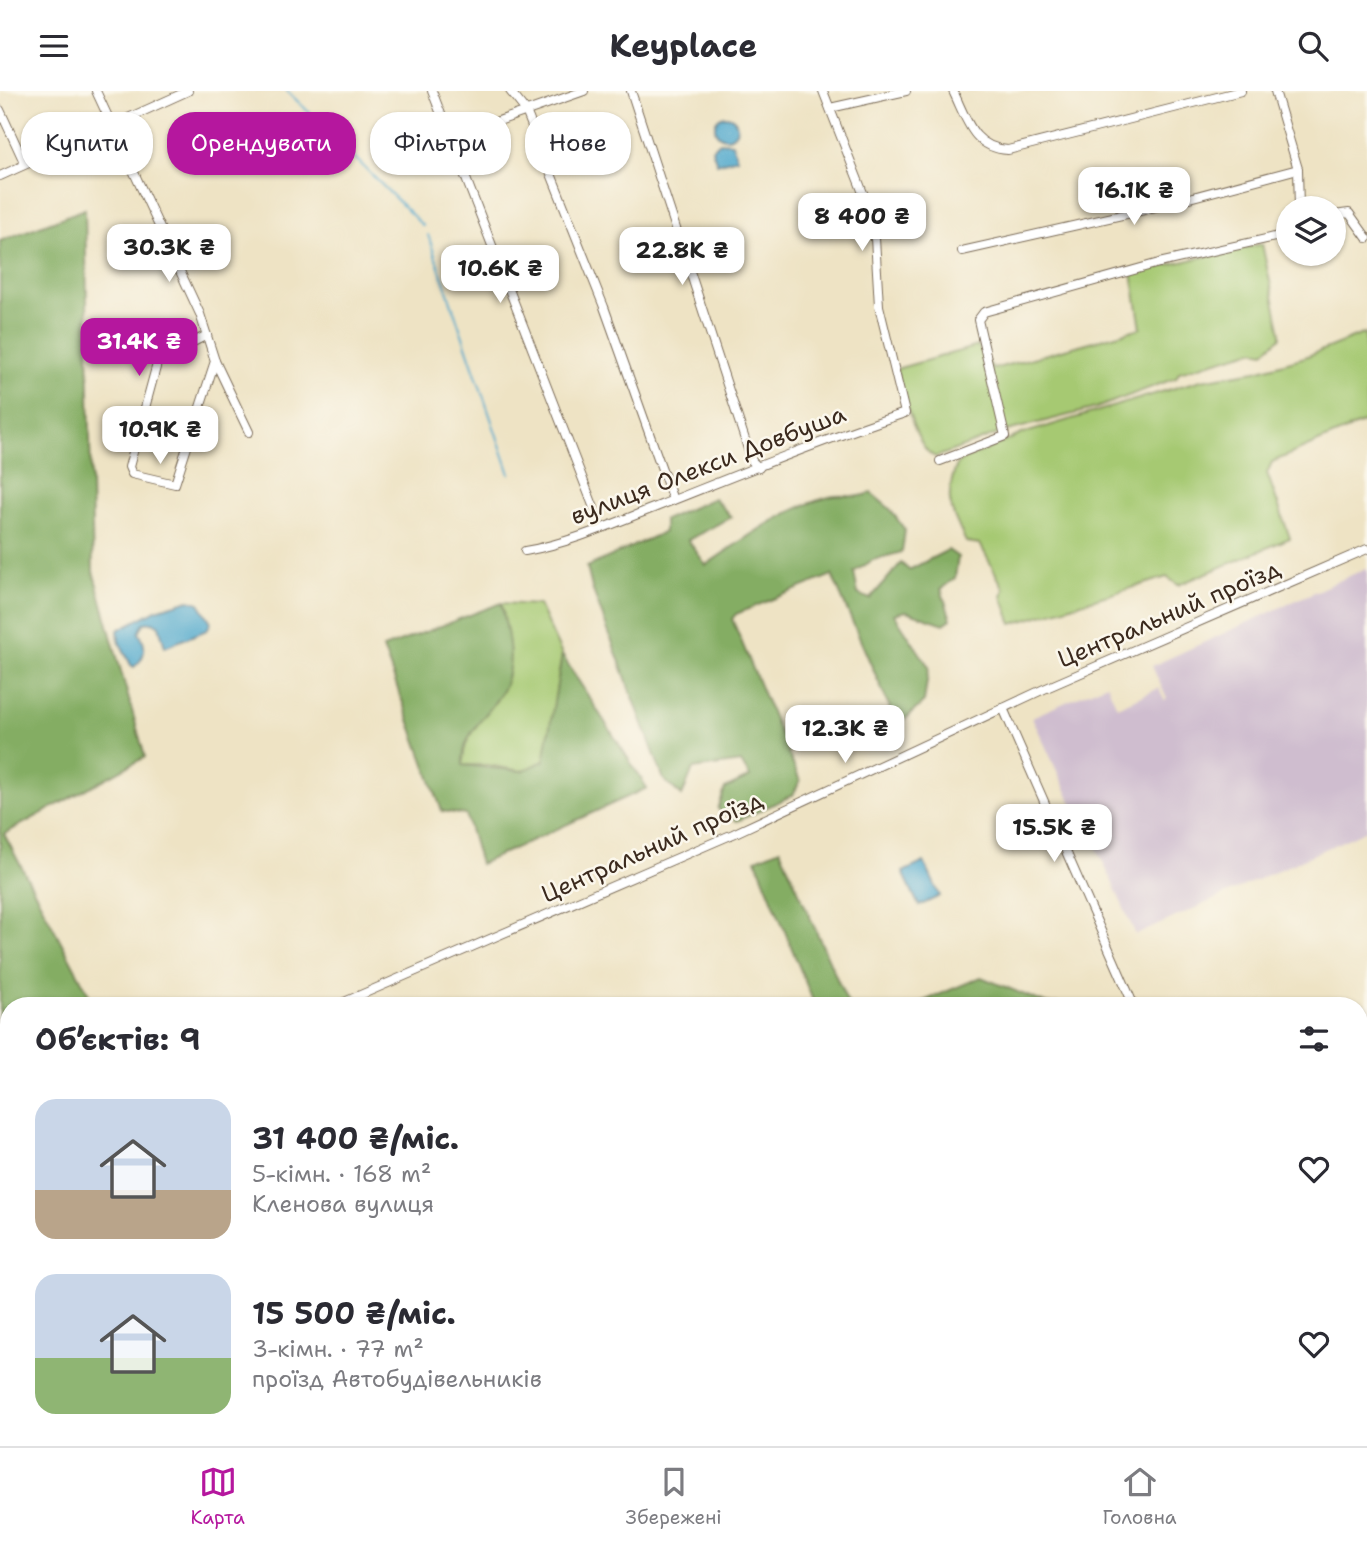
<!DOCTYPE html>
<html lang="uk">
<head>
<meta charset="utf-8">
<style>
	body { margin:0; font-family:"Shantell Sans",sans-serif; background:#f2f2f3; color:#2b2b33; height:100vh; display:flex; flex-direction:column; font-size:26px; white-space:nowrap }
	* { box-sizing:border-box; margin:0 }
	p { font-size:23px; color:#7c7c81 }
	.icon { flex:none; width:38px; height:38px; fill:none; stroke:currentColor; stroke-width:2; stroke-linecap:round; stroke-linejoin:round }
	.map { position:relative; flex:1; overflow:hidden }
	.sheet { position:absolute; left:0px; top:906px; width:1368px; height:450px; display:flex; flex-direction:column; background:#fff; border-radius:28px 28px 0 0; box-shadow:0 2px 5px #0004 }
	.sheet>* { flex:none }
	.hud { position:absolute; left:21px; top:21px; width:700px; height:63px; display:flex; gap:14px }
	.buttons { position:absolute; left:1276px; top:105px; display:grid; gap:14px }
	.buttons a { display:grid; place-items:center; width:70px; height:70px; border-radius:50%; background:#fff; box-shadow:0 2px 5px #0004; font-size:35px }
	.price { position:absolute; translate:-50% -60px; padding:0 16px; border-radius:14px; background:#fff; color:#222; font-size:23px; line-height:46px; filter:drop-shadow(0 2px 4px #0008) }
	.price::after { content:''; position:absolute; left:50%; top:42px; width:21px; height:16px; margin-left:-10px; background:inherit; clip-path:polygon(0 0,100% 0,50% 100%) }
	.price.selected { background:#b5179e; color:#fff }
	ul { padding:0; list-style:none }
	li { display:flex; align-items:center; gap:21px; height:175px; padding:0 35px }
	li span { display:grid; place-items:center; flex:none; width:196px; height:140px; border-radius:21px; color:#555 }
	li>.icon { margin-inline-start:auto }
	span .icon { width:84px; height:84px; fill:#fffc; stroke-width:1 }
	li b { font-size:30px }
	h2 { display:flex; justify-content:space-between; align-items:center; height:84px; padding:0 35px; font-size:30px }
	.tag { padding:0 24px; border-radius:28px; background:#fff; box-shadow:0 2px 5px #0004; font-size:24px; line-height:63px }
	.tag.selected { background:#b5179e; color:#fff }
	header { display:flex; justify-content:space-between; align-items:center; height:91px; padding:0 35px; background:#fff; font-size:32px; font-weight:700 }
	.tab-bar { display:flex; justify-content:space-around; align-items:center; height:98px; border-top:2px solid #e1e1e2; background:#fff; font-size:19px; color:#7c7c81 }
	.tab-bar a { display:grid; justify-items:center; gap:4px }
	.tab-bar .selected { color:#b5179e }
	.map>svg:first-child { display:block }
</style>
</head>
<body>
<header><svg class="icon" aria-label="menu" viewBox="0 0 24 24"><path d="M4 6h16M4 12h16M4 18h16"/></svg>Keyplace<svg class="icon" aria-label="search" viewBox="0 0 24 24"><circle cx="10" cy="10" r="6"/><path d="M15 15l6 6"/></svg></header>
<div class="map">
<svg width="1367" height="1355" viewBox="0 0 1367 1355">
	<rect width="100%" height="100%" fill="#fbf7ec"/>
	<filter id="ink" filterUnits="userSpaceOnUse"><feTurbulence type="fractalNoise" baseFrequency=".0143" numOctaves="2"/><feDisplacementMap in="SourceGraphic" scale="14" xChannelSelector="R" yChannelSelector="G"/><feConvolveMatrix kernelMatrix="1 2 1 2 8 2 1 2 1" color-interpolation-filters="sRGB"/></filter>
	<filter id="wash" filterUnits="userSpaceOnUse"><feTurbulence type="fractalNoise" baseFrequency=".00686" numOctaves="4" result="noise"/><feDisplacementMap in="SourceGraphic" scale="28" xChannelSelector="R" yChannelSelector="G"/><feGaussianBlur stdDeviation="1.57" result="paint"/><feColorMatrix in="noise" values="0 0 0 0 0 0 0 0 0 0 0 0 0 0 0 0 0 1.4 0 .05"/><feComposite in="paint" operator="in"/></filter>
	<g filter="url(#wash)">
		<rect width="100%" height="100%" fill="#eee3c4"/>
		<g fill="#cfbdcf">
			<polygon points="1367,477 1367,739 1136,844 1079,718 1075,719 1032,626 1107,593 1117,616 1159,597 1164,609 1167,608 1152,575"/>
			<polygon points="1367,1288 1367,1355 1350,1355 1346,1348 1360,1348 1360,1291"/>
		</g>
		<g fill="#a6c972" stroke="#707a48" stroke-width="2">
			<path d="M1262 153 1281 242V246L1264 261 1254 259 1179 281 1176 287 1096 317 1003 341 936 366C916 361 902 298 896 278L978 255 993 278 1141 237 1132 182Z"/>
			<path d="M1365 242 1367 330 1272 371 1267 382 1290 447 1178 494 1167 486 1012 533 1002 505 1004 498 980 453 966 451C950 418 943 407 958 371L1022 343 1201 289 1256 280 1305 266Z"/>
			<path d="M501 512 539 514 562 564 545 670 522 680 487 674H463C461 637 493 625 505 593 515 566 506 539 501 512Z"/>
		</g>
		<g fill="#84ad64" stroke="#606c41" stroke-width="2">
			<polygon points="85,118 93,480 145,666 4,743 95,915 9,915 9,1030 0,1033 0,150"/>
			<path d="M871 402 890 418 905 439 902 461 873 469 854 481 858 503 870 508 901 472 909 479 948 459 958 466 955 487 941 498 951 528 944 533 906 520 894 523 929 576 924 611 896 636 886 625 890 617 832 484 736 523 732 528 800 690 793 704 737 730 718 718 725 698 750 686 741 671 693 678 682 705 664 689 592 497 587 476 664 441V429L714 407 731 426 688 449 706 474C743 449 785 417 829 406 844 402 855 409 871 402Z"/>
			<path d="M501 512C507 540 515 566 505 593 493 624 461 638 463 674L522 680 544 670 562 564 647 697 480 773 466 724 442 720 383 557Z"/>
			<polygon points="780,758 849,915 815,915 756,768"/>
			<polygon points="981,886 1047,913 1118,911 1121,915 912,915"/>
			<polygon points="9,1077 9,1116 0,1119 0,1080"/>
			<polygon points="0,1152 9,1163 9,1348 131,1348 143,1353 144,1348 180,1348 175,1355 0,1355 0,1223 6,1219 0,1197"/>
			<polygon points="312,1348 372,1348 377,1355 317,1355"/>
		</g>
		<g fill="#4fa8cc" stroke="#456975" stroke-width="2">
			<circle cx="726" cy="36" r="11"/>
			<polygon points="720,51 732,52 737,67 717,73 712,58"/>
			<path d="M189 509 199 512 211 531 207 539 165 556 159 535 153 531 144 532 139 542C147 554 146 567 134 576L131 574 119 550 118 539 156 519Z"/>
			<polygon points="924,771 940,805 919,815 903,781"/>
		</g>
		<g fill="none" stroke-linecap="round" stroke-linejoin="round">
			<g stroke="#4fa8cc" stroke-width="2">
				<polyline points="287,0 344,55"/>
				<polyline points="350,62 423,135"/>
				<polyline points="428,144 510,383"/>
			</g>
		</g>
	</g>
	<g filter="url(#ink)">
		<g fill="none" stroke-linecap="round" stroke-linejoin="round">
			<defs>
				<g id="street">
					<polyline points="96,0 200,223 215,270 249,341"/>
					<polyline points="432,0 594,417"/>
					<polyline points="510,0 526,20 604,216 673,409"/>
					<polyline points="631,0 752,370 759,377"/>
					<path d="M953 0C967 29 973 57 1008 59L1241 0"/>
					<polyline points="1275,0 1298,78 1299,117"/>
					<polyline points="830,17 906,0"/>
					<polyline points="0,19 25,73"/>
					<polyline points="450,47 584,0"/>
					<polyline points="0,85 188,0"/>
					<polyline points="1334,124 1349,122 1367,147"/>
					<polyline points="962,160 1144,119 1298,78"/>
					<polyline points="207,244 158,269 129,376 132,383 175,393 215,270"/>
					<polyline points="940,370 1005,345 978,229 984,221 1159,172 1288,143"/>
					<path d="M525 460C571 452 617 431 661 414 742 382 822 349 905 322L879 215 874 130 823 0"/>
					<polyline points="1003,617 1134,915"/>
					<polyline points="335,915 733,743 1044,598 1367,458"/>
					<polyline points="0,1065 9,1061"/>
					<polyline points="1322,1348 1326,1355"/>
				</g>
			</defs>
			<use href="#street" stroke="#7a6b58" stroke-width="10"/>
			<use href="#street" stroke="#fff" stroke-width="8"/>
		</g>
	</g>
	<g text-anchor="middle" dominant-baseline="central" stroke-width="5" stroke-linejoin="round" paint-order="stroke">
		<g font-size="24" fill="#3b2a1e" stroke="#fbf7ec">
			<text transform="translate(708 374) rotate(-21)">вулиця Олекси Довбуша</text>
			<text transform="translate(1169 523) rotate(-23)">Центральний проїзд</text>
			<text transform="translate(652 756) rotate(-24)">Центральний проїзд</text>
		</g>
	</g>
</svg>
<div class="buttons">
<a><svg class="icon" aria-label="layers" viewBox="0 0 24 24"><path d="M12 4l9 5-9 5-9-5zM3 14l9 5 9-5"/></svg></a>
</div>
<b class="price" style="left:1134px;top:136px">16.1K ₴</b>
<b class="price" style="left:862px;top:162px">8 400 ₴</b>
<b class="price" style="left:169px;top:193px">30.3K ₴</b>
<b class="price" style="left:682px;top:196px">22.8K ₴</b>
<b class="price" style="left:500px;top:214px">10.6K ₴</b>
<b class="price selected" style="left:139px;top:287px">31.4K ₴</b>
<b class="price" style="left:160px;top:375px">10.9K ₴</b>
<b class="price" style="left:845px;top:674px">12.3K ₴</b>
<b class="price" style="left:1054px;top:773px">15.5K ₴</b>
<div class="hud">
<a class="tag">Купити</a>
<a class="tag selected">Орендувати</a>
<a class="tag">Фільтри</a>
<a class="tag">Нове</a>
</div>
<section class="sheet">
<h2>Об’єктів: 9<svg class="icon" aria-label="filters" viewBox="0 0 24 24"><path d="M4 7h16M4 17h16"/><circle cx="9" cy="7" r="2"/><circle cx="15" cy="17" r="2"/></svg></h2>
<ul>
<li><span style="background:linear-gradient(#c9d6e8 65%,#b9a48a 0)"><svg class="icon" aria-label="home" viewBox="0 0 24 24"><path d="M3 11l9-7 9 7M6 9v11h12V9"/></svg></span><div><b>31 400 ₴/міс.</b><p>5-кімн. · 168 m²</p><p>Кленова вулиця</p></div><svg class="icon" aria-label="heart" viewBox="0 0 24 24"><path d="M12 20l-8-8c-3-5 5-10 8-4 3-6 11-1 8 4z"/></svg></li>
<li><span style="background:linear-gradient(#c9d6e8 60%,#8fb573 0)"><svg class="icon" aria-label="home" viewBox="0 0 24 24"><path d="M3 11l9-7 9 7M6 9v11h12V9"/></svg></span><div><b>15 500 ₴/міс.</b><p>3-кімн. · 77 m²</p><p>проїзд Автобудівельників</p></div><svg class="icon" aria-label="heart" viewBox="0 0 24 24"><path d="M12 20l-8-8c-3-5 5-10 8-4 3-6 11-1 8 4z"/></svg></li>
</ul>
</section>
</div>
<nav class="tab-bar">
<a class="selected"><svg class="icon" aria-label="map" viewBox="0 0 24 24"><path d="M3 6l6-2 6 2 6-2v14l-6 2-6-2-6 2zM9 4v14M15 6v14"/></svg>Карта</a>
<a><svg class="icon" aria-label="saved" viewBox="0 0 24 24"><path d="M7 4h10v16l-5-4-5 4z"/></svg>Збережені</a>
<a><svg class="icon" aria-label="home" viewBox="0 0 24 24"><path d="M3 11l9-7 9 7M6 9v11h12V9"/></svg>Головна</a>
</nav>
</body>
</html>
